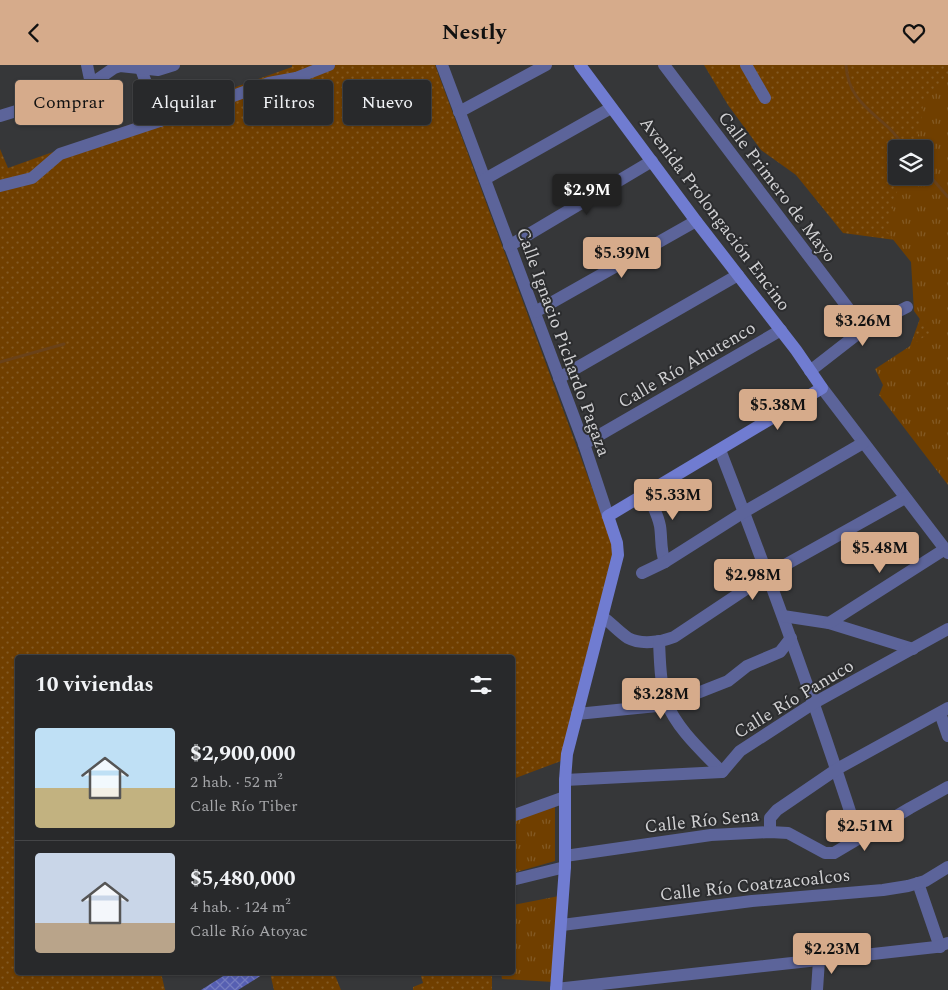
<!DOCTYPE html>
<html lang="es">
<head>
<meta charset="utf-8">
<style>
	body { margin:0; font-family:Spectral,serif; background:#343537; color:#f1f3f6; height:100vh; display:flex; flex-direction:column; font-size:19px; white-space:nowrap }
	* { box-sizing:border-box; margin:0 }
	p { font-size:16px; color:#a5a6a9 }
	.icon { flex:none; width:28px; height:28px; fill:none; stroke:currentColor; stroke-width:2; stroke-linecap:round; stroke-linejoin:round }
	.map { position:relative; flex:1; overflow:hidden }
	.details { position:absolute; left:15px; top:590px; width:500px; height:320px; display:flex; flex-direction:column; background:#28292b; border-radius:5px; box-shadow:0 1px 4px #0004,0 0 0 1px #444547 }
	.details>* { flex:none }
	.top-card { position:absolute; left:15px; top:15px; width:500px; height:45px; display:flex; gap:10px }
	.buttons { position:absolute; left:888px; top:75px; display:grid; gap:10px }
	.buttons a { display:grid; place-items:center; width:45px; height:45px; border-radius:5px; background:#28292b; box-shadow:0 1px 4px #0004,0 0 0 1px #444547; font-size:25px }
	.price { position:absolute; translate:-50% -42px; padding:0 11px; border-radius:5px; background:#d6ab8b; color:#111; font-size:16px; line-height:32px; filter:drop-shadow(0 1px 2px #0008) }
	.price::after { content:''; position:absolute; left:50%; top:30px; width:15px; height:11px; margin-left:-8px; background:inherit; clip-path:polygon(0 0,100% 0,50% 100%) }
	.price.active { background:#222; color:#fff }
	ul { padding:0; list-style:none }
	li { display:flex; align-items:center; gap:15px; height:125px; padding:0 20px }
	li+li { border-top:1px solid #444547 }
	li span { display:grid; place-items:center; flex:none; width:140px; height:100px; border-radius:5px; color:#555 }
	li>.icon { margin-inline-start:auto }
	span .icon { width:60px; height:60px; fill:#fffc; stroke-width:1 }
	li b { font-size:21px }
	h2 { display:flex; justify-content:space-between; align-items:center; height:60px; padding:0 20px; font-size:21px }
	.tag { padding:0 18px; border-radius:5px; background:#28292b; box-shadow:0 1px 4px #0004,0 0 0 1px #444547; font-size:18px; line-height:45px }
	.tag.active { background:#d6ab8b; color:#111 }
	header { display:flex; justify-content:space-between; align-items:center; height:65px; padding:0 20px; background:#d6ab8b; color:#111; font-size:22px; font-weight:700 }
	.map>svg:first-child { display:block }
</style>
</head>
<body>
<header><svg class="icon" aria-label="back" viewBox="0 0 24 24"><path d="M15 5l-7 7 7 7"/></svg>Nestly<svg class="icon" aria-label="heart" viewBox="0 0 24 24"><path d="M12 20l-8-8c-3-5 5-10 8-4 3-6 11-1 8 4z"/></svg></header>
<div class="map">
<svg width="948" height="925" viewBox="0 0 948 925">
	<defs>
		<pattern id="grass-dots" width="8" height="8" patternUnits="userSpaceOnUse" patternTransform="scale(1.25)"><rect width="8" height="8" fill="#703f00"/><path d="M2 2h.1M6 6h.1" fill="none" stroke="#835a24" stroke-width="1.8" stroke-linecap="round"/></pattern>
		<pattern id="park-tufts" width="24" height="20" patternUnits="userSpaceOnUse" patternTransform="scale(1.25)"><rect width="24" height="20" fill="#703f00"/><path d="M3 7l-1-3M5 7V3M7 7l1-3M15 17l-1-3M17 17v-4M19 17l1-3" fill="none" stroke="#835a24"/></pattern>
		<pattern id="building-cross-hatch" width="8" height="8" patternUnits="userSpaceOnUse" patternTransform="scale(1.25)"><rect width="8" height="8" fill="#565fb2"/><path d="M0 0l8 8M0 8l8-8" fill="none" stroke="#757cbf"/></pattern>
	</defs>
	<rect width="100%" height="100%" fill="#363739"/>
	<g fill="url(#grass-dots)" fill-rule="evenodd">
		<polygon points="292,0 435,0 614,482 561,696 513,714 512,592 18,592 18,908 161,908 165,925 0,925 0,84 8,103 292,2"/>
		<path d="M704 0H948V411L901 306 927 234 910 177 843 168 796 110 761 85 728 40ZM896 84H924V111H896Z"/>
		<polygon points="270,908 334,908 341,925 274,925"/>
		<polygon points="420,908 492,908 492,925 413,925 413,922 423,918"/>
	</g>
	<g fill="url(#park-tufts)">
		<polygon points="948,10 948,420 879,330 883,320 875,304 930,268 914,246 911,197 887,167 901,111 924,111 924,84 912,84 920,65 923,40"/>
		<polygon points="555,739 555,796 513,808 512,754"/>
		<polygon points="559,831 553,917 502,914 501,908 512,908 513,840"/>
	</g>
	<g fill="none" stroke-linecap="round" stroke-linejoin="round">
		<g stroke="#6a4219" stroke-width="3">
			<path d="M846 0C848 32 867 43 889 63 895 69 901 77 907 84"/>
			<polyline points="924,104 948,132"/>
			<polyline points="0,297 64,279"/>
		</g>
	</g>
	<polygon fill="url(#building-cross-hatch)" points="228,908 265,908 238,925 201,925"/>
	<g fill="none" stroke-linecap="round" stroke-linejoin="round">
		<g stroke="#5c649a" stroke-width="12">
			<polyline points="87,0 91,19"/>
			<polyline points="137,0 141,4 160,56"/>
			<polyline points="442,0 584,379 608,451"/>
			<polyline points="664,0 864,264"/>
			<polyline points="746,0 765,33"/>
			<polyline points="459,47 546,0"/>
			<polyline points="0,51 49,36 62,28 91,19 114,3 120,1 158,5 174,0"/>
			<polyline points="485,114 611,43"/>
			<polyline points="0,121 32,113 60,89 214,38 269,18 296,13 329,0"/>
			<polyline points="509,181 652,96"/>
			<polyline points="535,247 696,156"/>
			<polyline points="810,306 864,264 907,242"/>
			<polyline points="559,313 738,210"/>
			<polyline points="822,323 948,488"/>
			<polyline points="584,379 781,265"/>
			<path d="M720 385C770 514 817 643 859 774"/>
			<path d="M647 428C652 439 658 450 660 461 662 473 660 485 665 497"/>
			<polyline points="642,508 665,497 744,447 863,378"/>
			<polyline points="783,551 829,558 913,584"/>
			<path d="M603 552C611 558 619 567 628 573 641 580 661 577 674 572L767 510 905 433"/>
			<polyline points="829,558 945,484"/>
			<path d="M659 576C660 597 660 618 667 638 676 663 704 688 722 707"/>
			<polyline points="940,648 948,671"/>
			<polyline points="577,649 667,640 728,616 747,601 780,587 791,573"/>
			<polyline points="565,715 722,707 740,686 814,638 948,564"/>
			<polyline points="512,751 565,732"/>
			<polyline points="770,767 770,753 777,745 837,704 948,643"/>
			<polyline points="565,791 711,770 770,767 788,768 825,788 834,788 910,743 948,722"/>
			<polyline points="512,815 565,802"/>
			<polyline points="918,818 940,882"/>
			<polyline points="562,860 752,836 883,825 908,821 925,816 948,802"/>
			<polyline points="556,924 936,882 948,878"/>
			<polyline points="817,925 819,895"/>
		</g>
		<polyline stroke="#707cd1" stroke-width="12" points="556,925 565,802 565,715 567,689 618,490 617,478 608,451 822,323 796,285 696,156 580,0"/>
	</g>
	<g text-anchor="middle" dominant-baseline="central" stroke-width="4" stroke-linejoin="round" paint-order="stroke">
		<g font-size="18" fill="#d1d1d3" stroke="#2c2d2f">
			<text transform="translate(777 122) rotate(53)">Calle Primero de Mayo</text>
			<text transform="translate(715 149) rotate(53)">Avenida Prolongación Encino</text>
			<text transform="translate(563 277) rotate(70)">Calle Ignacio Pichardo Pagaza</text>
			<text transform="translate(687 300) rotate(-30)">Calle Río Ahutenco</text>
			<text transform="translate(794 634) rotate(-31)">Calle Río Panuco</text>
			<text transform="translate(702 756) rotate(-6)">Calle Río Sena</text>
			<text transform="translate(755 820) rotate(-6)">Calle Río Coatzacoalcos</text>
		</g>
	</g>
</svg>
<div class="buttons">
<a><svg class="icon" aria-label="layers" viewBox="0 0 24 24"><path d="M12 4l9 5-9 5-9-5zM3 14l9 5 9-5"/></svg></a>
</div>
<b class="price active" style="left:587px;top:151px">$2.9M</b>
<b class="price" style="left:622px;top:214px">$5.39M</b>
<b class="price" style="left:863px;top:282px">$3.26M</b>
<b class="price" style="left:778px;top:366px">$5.38M</b>
<b class="price" style="left:673px;top:456px">$5.33M</b>
<b class="price" style="left:880px;top:509px">$5.48M</b>
<b class="price" style="left:753px;top:536px">$2.98M</b>
<b class="price" style="left:661px;top:655px">$3.28M</b>
<b class="price" style="left:865px;top:787px">$2.51M</b>
<b class="price" style="left:832px;top:910px">$2.23M</b>
<div class="top-card">
<a class="tag active">Comprar</a>
<a class="tag">Alquilar</a>
<a class="tag">Filtros</a>
<a class="tag">Nuevo</a>
</div>
<section class="details">
<h2>10 viviendas<svg class="icon" aria-label="filters" viewBox="0 0 24 24"><path d="M4 7h16M4 17h16"/><circle cx="9" cy="7" r="2"/><circle cx="15" cy="17" r="2"/></svg></h2>
<ul>
<li><span style="background:linear-gradient(#bfe0f5 60%,#c2b280 0)"><svg class="icon" aria-label="home" viewBox="0 0 24 24"><path d="M3 11l9-7 9 7M6 9v11h12V9"/></svg></span><div><b>$2,900,000</b><p>2 hab. · 52 m²</p><p>Calle Río Tiber</p></div></li>
<li><span style="background:linear-gradient(#c9d6e8 70%,#b9a48a 0)"><svg class="icon" aria-label="home" viewBox="0 0 24 24"><path d="M3 11l9-7 9 7M6 9v11h12V9"/></svg></span><div><b>$5,480,000</b><p>4 hab. · 124 m²</p><p>Calle Río Atoyac</p></div></li>
</ul>
</section>
</div>
</body>
</html>
